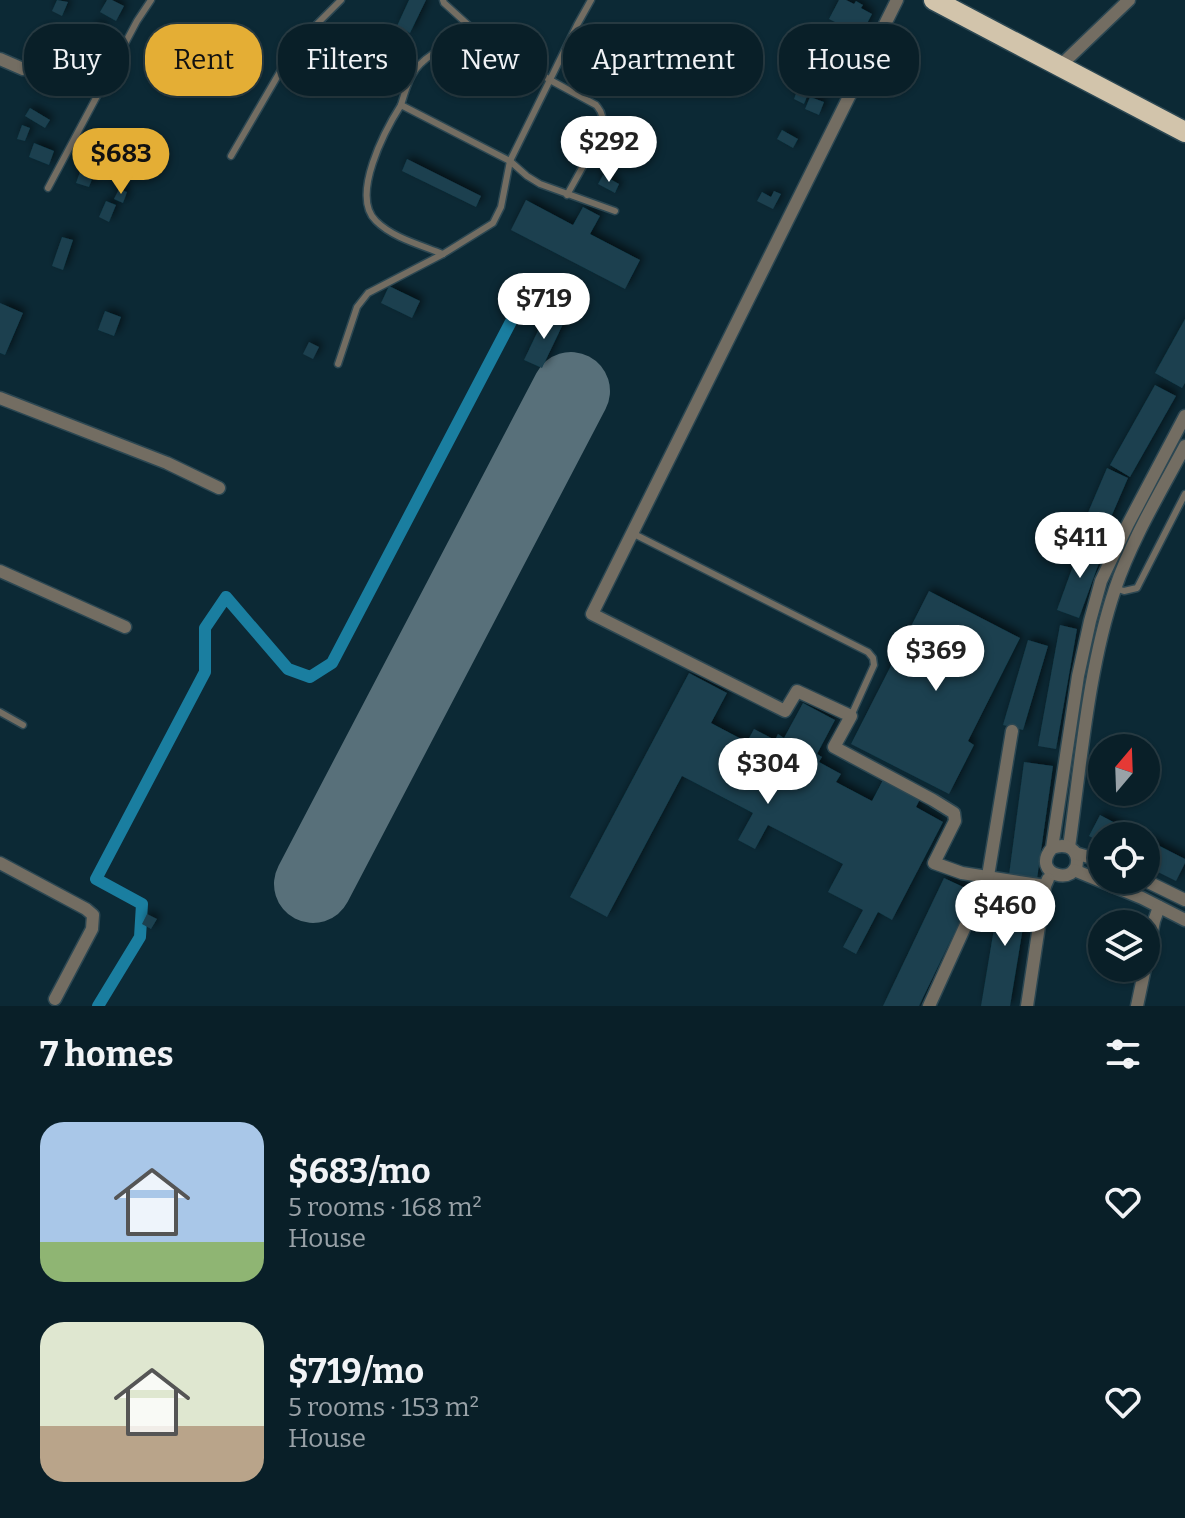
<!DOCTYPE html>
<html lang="en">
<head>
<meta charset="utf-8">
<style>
	body { margin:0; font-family:Bitter,serif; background:#122730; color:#f1f3f6; height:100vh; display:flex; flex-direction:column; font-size:30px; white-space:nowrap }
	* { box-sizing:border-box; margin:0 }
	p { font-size:26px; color:#99a2a8 }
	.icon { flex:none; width:44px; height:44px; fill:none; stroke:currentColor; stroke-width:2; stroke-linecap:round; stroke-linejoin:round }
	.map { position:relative; height:1006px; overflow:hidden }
	.sheet { display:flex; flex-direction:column; background:#091f28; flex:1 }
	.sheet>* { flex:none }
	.guide { position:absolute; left:24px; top:24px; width:1138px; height:72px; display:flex; gap:16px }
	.needle { width:52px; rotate:19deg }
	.controls { position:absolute; left:1088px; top:734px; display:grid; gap:16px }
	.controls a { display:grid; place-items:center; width:72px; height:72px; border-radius:50%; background:#091f28; box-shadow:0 2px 6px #0004,0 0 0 2px #293d45; font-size:40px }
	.price { position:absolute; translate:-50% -68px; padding:0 18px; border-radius:28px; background:#fff; color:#222; font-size:26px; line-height:52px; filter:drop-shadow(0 2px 4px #0008) }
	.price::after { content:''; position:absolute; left:50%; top:48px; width:24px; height:18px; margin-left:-12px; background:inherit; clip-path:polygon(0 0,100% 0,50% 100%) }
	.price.active { background:#e4ae35; color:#111 }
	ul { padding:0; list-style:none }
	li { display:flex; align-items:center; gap:24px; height:200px; padding:0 40px }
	li span { display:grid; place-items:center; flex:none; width:224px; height:160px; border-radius:24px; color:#555 }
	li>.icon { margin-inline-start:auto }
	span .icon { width:96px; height:96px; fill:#fffc; stroke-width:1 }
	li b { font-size:34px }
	h2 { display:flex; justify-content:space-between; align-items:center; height:96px; padding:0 40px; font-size:34px }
	.tag { padding:0 28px; border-radius:32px; background:#091f28; box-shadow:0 2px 6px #0004,0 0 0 2px #293d45; font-size:28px; line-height:72px }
	.tag.active { background:#e4ae35; color:#111 }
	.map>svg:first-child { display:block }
</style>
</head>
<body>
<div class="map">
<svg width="1185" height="1006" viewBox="0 0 1185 1006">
	<defs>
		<filter id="shadow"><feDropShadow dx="3.5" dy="-3.5" stdDeviation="4" flood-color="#0009"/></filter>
	</defs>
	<rect width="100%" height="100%" fill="#0c2935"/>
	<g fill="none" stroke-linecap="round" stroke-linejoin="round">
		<polyline stroke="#1a7ea0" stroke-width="12" points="98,1006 140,937 142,904 96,879 205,672 205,628 226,597 288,669 310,677 332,663 526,293"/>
		<polyline stroke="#58707a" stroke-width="78" points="313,884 571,391"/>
	</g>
	<g fill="#1a404f" filter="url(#shadow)">
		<polygon points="57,0 68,2 62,16 52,11"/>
		<polygon points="107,0 112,0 124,6 116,21 100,12"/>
		<polygon points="409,0 426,0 410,33 397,26"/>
		<polygon points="839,0 846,0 854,4 856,1 863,5 861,8 872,14 861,35 829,19"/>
		<polygon points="97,23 105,28 99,38 91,33"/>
		<polygon points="44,29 55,34 51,44 40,39"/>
		<polygon points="832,31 847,36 845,41 850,43 844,61 824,53"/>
		<polygon points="40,47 50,51 46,62 36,58"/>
		<polygon points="811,57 835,68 828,84 804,73"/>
		<polygon points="389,70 398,75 389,92 380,87"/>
		<polygon points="799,85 810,89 804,104 794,99"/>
		<polygon points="810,97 824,102 819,115 805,109"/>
		<polygon points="30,108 50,120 45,128 25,116"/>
		<polygon points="22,125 30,128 25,141 17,139"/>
		<polygon points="782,130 798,139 793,148 777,139"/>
		<polygon points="80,140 106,153 102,163 76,150"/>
		<polygon points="34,143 54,151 49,165 29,157"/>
		<polygon points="407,159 481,196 476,207 402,171"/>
		<polygon points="81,169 94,174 89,187 76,183"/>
		<polygon points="603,175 619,184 615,193 598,184"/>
		<polygon points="119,189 127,192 123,203 114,199"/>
		<polygon points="774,191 781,194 773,209 757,201 762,192 771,197"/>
		<polygon points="526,200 573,225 583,207 600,216 590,234 640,260 625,289 511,230"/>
		<polygon points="106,201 116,205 109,222 99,217"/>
		<polygon points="62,237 73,240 63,270 52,266"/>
		<polygon points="389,286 420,301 412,318 381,303"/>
		<polygon points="0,303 23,313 5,355 0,353"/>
		<polygon points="105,311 121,317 114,336 98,330"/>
		<polygon points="546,314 564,322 542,368 524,360"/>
		<polygon points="1185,319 1185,383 1182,388 1155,373"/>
		<polygon points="309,342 319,347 313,359 303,354"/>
		<polygon points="1155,385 1176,396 1130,477 1110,465"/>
		<polygon points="1107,468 1128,478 1102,538 1081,529"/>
		<polygon points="1082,541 1104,549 1079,618 1057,610"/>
		<polygon points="929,591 1020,638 968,741 974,745 949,794 851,744"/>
		<polygon points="1060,625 1077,629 1056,749 1038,746"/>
		<polygon points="1028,640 1048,646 1023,730 1003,725"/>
		<polygon points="689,673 727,693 711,723 747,742 754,729 775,740 778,734 784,738 803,703 835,720 817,754 822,757 819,762 841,774 836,782 872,801 884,778 921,797 916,807 943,822 892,920 878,912 856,954 843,947 863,910 828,892 843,864 768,825 755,849 738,840 753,813 682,776 607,917 570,897"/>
		<polygon points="1024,762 1053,766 1037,879 1009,875"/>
		<polygon points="1100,815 1140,836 1102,836 1102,843 1089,836"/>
		<polygon points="1146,839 1185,859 1185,863 1176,881 1146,866"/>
		<polygon points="944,878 974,892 919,1006 883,1006"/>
		<polygon points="1001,887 1029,891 1010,1006 981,1006"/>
		<polygon points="147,914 157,919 151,929 142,924"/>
	</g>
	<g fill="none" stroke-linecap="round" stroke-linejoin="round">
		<defs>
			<g id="service">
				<polyline points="443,0 444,3 476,32"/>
				<path d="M401 105C404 95 407 84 412 75 425 52 454 44 476 32L550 80 596 105C599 109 601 110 602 116 604 133 576 178 567 195"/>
				<polyline points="231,156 295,46 341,0"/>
				<polyline points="48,188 137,21 151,0"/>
				<path d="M443 254C421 245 393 238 376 221 350 196 385 130 401 105L510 161 527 176 540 184 615 211"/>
				<polyline points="338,364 357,307 368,293 443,254 493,223 501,207 510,161 577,25 591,0"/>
				<polyline points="632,533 868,652 873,658 874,665 851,716"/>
				<polyline points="1115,588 1124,591 1137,588 1185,494"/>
				<polyline points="0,712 23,725"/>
			</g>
			<g id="minor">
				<polyline points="897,0 592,614 785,711 797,691 851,716 834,747 933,800 954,813 955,821 934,863 962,873 1045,886"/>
				<polyline points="0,59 23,69"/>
				<polyline points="1060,66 1129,0"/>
				<polyline points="0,398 167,463 219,488"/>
				<polyline points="0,571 125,627"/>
				<path d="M1069 847C1081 763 1088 669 1115 589 1131 541 1161 491 1185 446"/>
				<path d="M1052 848C1062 844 1075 845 1077 859 1079 888 1029 875 1052 848L1078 676 1090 621 1101 581 1128 524 1185 416"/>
				<polyline points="1075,853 1102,861"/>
				<polyline points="0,863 86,909 93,915 92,929 55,999"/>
				<polyline points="1074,870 1142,898 1185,920"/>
				<polyline points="1144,880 1185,900"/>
				<polyline points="1146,961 1154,921 1159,907"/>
				<polyline points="929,1006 988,876 1012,731"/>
				<polyline points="1027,1006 1045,886 1048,879"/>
				<polyline points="1137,1006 1145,968"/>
			</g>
			<polyline id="trunk" points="934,0 1185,132"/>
		</defs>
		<use href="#service" stroke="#2c4752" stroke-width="9"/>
		<use href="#minor" stroke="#2c4752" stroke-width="15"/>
		<use href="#trunk" stroke="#2c4752" stroke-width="23"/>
		<use href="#service" stroke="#736d62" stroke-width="6"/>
		<use href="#minor" stroke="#736d62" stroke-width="12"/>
		<use href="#trunk" stroke="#d2c4ab" stroke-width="20"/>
	</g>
</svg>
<div class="controls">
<a><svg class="needle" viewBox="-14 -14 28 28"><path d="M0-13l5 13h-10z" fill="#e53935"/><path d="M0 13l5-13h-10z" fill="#99a2a8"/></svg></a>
<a><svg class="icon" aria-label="locate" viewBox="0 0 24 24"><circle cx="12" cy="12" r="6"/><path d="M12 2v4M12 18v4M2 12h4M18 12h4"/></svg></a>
<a><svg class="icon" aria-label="layers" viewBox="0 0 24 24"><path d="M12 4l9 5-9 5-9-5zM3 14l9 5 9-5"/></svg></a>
</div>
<b class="price" style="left:609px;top:184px">$292</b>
<b class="price active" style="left:121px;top:196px">$683</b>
<b class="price" style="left:544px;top:341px">$719</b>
<b class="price" style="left:1080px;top:580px">$411</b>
<b class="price" style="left:936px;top:693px">$369</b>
<b class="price" style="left:768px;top:806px">$304</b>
<b class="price" style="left:1005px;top:948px">$460</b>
<div class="guide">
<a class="tag">Buy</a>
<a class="tag active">Rent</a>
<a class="tag">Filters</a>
<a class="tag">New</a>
<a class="tag">Apartment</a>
<a class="tag">House</a>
</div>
</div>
<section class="sheet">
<h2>7 homes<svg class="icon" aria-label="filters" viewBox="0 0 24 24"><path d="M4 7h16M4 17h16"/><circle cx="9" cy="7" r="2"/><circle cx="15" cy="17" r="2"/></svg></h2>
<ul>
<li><span style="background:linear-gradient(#a9c7e8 75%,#8fb573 0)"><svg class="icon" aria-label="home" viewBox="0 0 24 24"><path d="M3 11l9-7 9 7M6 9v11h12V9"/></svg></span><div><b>$683/mo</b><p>5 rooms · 168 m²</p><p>House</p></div><svg class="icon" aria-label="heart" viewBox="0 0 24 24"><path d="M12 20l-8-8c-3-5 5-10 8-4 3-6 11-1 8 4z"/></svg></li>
<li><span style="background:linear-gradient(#dfe7d0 65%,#b9a48a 0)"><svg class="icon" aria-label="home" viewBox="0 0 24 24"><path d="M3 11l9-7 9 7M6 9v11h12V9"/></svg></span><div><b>$719/mo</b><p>5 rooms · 153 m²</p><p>House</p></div><svg class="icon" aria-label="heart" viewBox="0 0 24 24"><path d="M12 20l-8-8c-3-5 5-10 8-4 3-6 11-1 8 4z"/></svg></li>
</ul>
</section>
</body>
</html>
